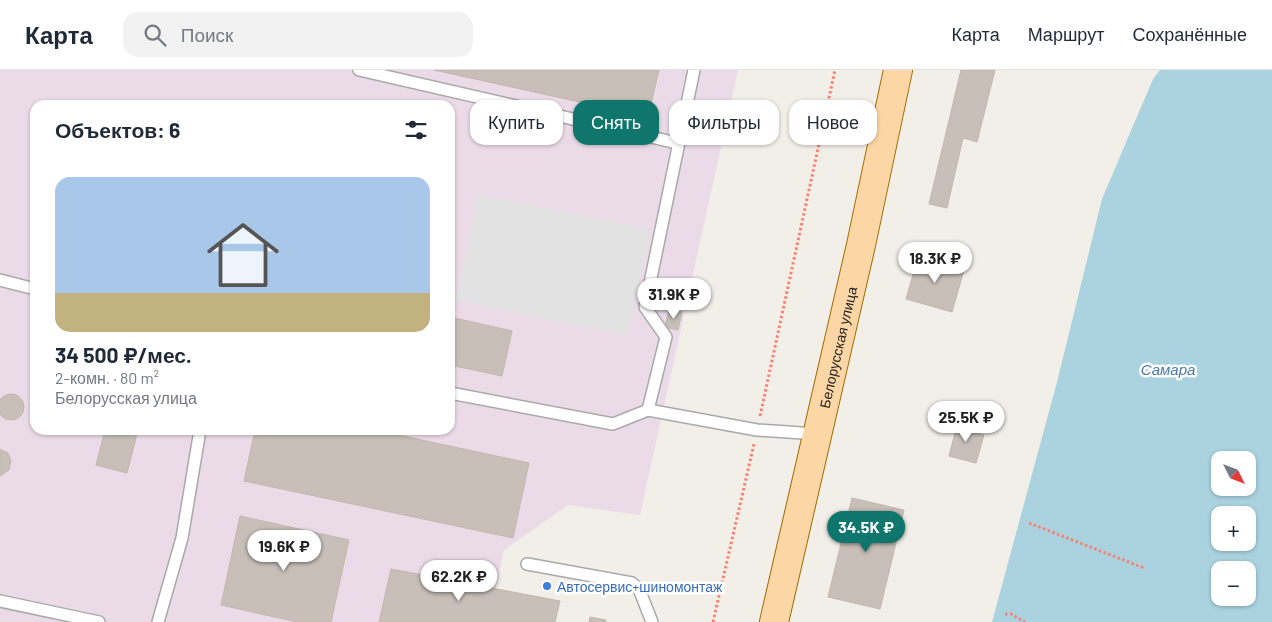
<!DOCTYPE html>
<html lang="ru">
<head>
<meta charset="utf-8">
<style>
	body { margin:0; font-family:Barlow,sans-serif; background:#f2f2f3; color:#1f2937; height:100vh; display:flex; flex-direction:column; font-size:19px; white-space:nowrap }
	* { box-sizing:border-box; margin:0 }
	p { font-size:16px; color:#747a83 }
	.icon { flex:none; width:28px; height:28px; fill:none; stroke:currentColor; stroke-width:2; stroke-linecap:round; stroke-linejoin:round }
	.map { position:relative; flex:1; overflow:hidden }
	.drawer { position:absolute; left:30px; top:30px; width:425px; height:335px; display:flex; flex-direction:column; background:#fff; border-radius:15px; box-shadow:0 1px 4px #0004 }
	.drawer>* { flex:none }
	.top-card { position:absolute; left:470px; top:30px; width:475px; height:45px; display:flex; gap:10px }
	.needle { width:32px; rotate:132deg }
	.controls { position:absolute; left:1211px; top:381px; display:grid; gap:10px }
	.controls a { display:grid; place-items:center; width:45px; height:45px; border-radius:10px; background:#fff; box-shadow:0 1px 4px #0004; font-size:25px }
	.price { position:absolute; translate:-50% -42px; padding:0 11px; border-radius:18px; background:#fff; color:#222; font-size:16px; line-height:32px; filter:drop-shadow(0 1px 2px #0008) }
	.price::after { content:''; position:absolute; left:50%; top:30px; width:15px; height:11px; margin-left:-8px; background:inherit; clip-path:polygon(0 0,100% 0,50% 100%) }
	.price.active { background:#0f766e; color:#fff }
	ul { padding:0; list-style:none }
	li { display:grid; align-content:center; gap:10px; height:265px; padding:0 25px }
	li span { display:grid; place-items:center; height:155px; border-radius:15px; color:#555 }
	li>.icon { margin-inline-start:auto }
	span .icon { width:90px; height:90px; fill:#fffc; stroke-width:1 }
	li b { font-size:21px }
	h2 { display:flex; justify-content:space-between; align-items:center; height:60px; padding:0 25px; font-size:21px }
	.tag { padding:0 18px; border-radius:15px; background:#fff; box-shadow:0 1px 4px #0004; font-size:18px; line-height:45px }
	.tag.active { background:#0f766e; color:#fff }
	header { display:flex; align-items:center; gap:30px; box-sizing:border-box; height:70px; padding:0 25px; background:#fff; border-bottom:1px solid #e0e1e3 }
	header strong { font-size:24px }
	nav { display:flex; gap:28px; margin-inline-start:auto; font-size:18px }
	.search { width:350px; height:45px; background:#f2f2f3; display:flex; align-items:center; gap:12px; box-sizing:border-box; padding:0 18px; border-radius:15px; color:#747a83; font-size:19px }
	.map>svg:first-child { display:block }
</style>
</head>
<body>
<header>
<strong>Карта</strong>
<div class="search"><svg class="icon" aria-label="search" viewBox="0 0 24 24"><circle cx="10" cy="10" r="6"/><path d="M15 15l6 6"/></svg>Поиск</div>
<nav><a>Карта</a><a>Маршрут</a><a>Сохранённые</a></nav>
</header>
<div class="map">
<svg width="1272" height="552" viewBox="0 0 1272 552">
	<rect width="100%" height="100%" fill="#f2efe9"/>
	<path fill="#ebdbe8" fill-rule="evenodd" d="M0 0H738L640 445 568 435 504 480 488 552H0ZM35 35H450V360H35Z"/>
	<polygon fill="#e2e2e2" points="478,124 650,160 628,266 456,230"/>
	<path fill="#aad3df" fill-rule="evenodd" d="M1160 0H1272V552H992L1057 312 1102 129 1153 9ZM1220 390H1248V418H1220ZM1220 445H1248V472H1220ZM1220 500H1248V528H1220Z"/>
	<g fill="#c7bfb8" stroke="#c4b6ab">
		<polygon points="434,0 659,0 648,47"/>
		<polygon points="961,0 995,0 977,72 963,68 947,138 929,134"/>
		<polygon points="918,187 964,200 952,242 906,229"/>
		<polygon points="669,239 682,242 678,260 665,257"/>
		<polygon points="450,247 512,261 502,306 450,295"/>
		<circle cx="11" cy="337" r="13"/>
		<polygon points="958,351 974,355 972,362 984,365 976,393 949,386"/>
		<polygon points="105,360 138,360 127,403 96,395"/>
		<polygon points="255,360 375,360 529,393 513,468 244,411"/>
		<polygon points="0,379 8,383 11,391 9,400 0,406"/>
		<polygon points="852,428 904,440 880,539 828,527"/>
		<polygon points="240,446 349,470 331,552 297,552 221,535"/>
		<polygon points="391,499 560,531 555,552 379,552"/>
		<polygon points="590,547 606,550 606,552 589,552"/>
	</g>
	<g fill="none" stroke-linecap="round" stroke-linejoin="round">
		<defs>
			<g id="lane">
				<polyline points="359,0 677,73"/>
				<polyline points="0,210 35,219"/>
				<polyline points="450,323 613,354 648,340 666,267 645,237 694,0"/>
				<polyline points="648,340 757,360 817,364"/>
				<polyline points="527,494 632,513 639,519 652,552"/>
				<polyline points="0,531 99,552"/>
				<polyline points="158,552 182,468 200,360"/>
			</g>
			<g id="primary">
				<path id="s1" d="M774 552 861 175 898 0"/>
			</g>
		</defs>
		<use href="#lane" stroke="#a9a9a9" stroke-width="14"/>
		<use href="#primary" stroke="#a06b00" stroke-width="30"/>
		<g stroke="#fa8072" stroke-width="3" stroke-dasharray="2.5 2.5" stroke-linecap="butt">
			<polyline points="760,346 835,0"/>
			<polyline points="1029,453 1144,498"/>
			<polyline points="1005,544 1011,544 1025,552"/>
			<polyline points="713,552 754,374"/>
		</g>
		<use href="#lane" stroke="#fff" stroke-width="11"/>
		<use href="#primary" stroke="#fcd6a4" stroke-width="28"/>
	</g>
	<circle fill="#3f7fe0" stroke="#fff" stroke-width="2" cx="547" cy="516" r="5"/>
	<g text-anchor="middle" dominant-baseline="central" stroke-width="5" stroke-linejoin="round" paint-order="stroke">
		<g font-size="14" fill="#222" stroke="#fff">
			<text stroke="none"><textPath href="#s1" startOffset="282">Белорусская улица</textPath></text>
		</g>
		<g font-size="14" fill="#366cbe" stroke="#fff" text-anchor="start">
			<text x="557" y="516">Автосервис+шиномонтаж</text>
		</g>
		<g font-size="15" font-style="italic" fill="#4a7aab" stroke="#fff">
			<text x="1168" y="299">Самара</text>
		</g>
	</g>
</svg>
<div class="controls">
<a><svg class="needle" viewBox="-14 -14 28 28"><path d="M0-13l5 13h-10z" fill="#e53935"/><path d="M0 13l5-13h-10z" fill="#747a83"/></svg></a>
<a>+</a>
<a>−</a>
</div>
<b class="price" style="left:935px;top:214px">18.3K ₽</b>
<b class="price" style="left:674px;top:250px">31.9K ₽</b>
<b class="price" style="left:966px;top:373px">25.5K ₽</b>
<b class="price active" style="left:866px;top:483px">34.5K ₽</b>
<b class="price" style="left:284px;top:502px">19.6K ₽</b>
<b class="price" style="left:459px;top:532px">62.2K ₽</b>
<div class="top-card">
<a class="tag">Купить</a>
<a class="tag active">Снять</a>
<a class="tag">Фильтры</a>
<a class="tag">Новое</a>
</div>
<section class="drawer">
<h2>Объектов: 6<svg class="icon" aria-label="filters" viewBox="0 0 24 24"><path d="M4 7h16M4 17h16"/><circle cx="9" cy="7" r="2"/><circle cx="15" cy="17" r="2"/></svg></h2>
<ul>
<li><span style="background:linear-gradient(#a9c7e8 75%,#c2b280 0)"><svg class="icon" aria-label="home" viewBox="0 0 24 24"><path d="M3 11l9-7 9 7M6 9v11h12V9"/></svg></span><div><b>34 500 ₽/мес.</b><p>2-комн. · 80 m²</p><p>Белорусская улица</p></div></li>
</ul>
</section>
</div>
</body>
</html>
